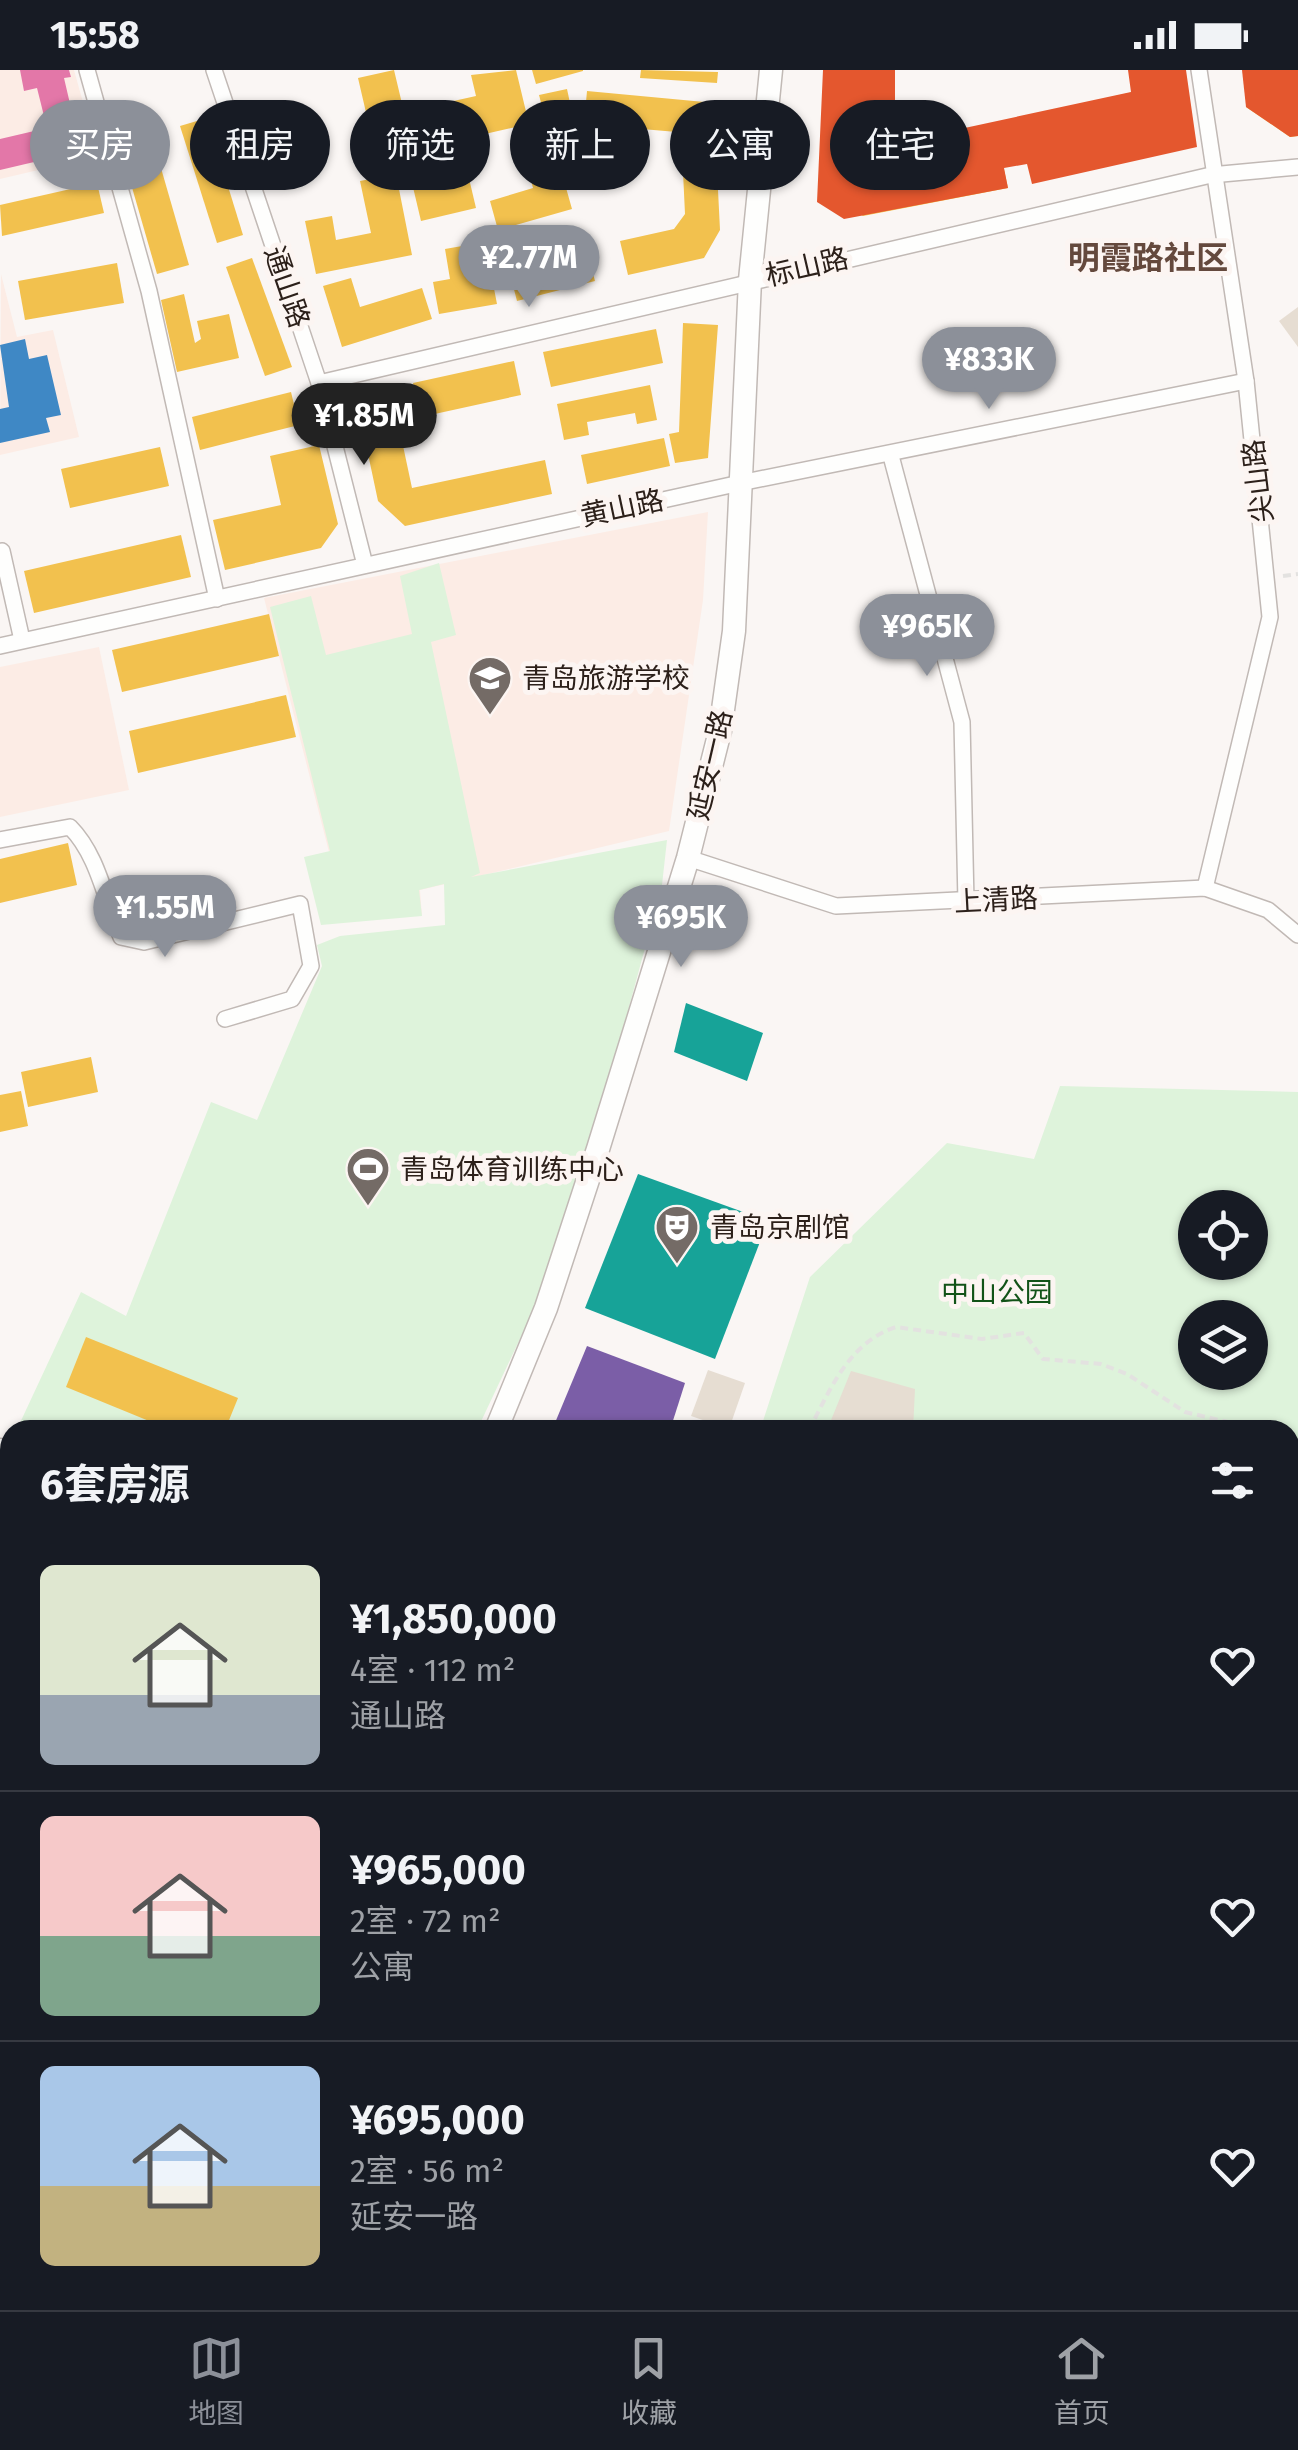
<!DOCTYPE html>
<html lang="zh">
<head>
<meta charset="utf-8">
<style>
	body { margin:0; font-family:"Fira Sans","Noto Sans SC",sans-serif; background:#242831; color:#f1f3f6; height:100vh; display:flex; flex-direction:column; font-size:38px; white-space:nowrap }
	* { box-sizing:border-box; margin:0 }
	p { font-size:32px; color:#9ea1a6 }
	.icon { flex:none; width:55px; height:55px; fill:none; stroke:currentColor; stroke-width:2; stroke-linecap:round; stroke-linejoin:round }
	.map { position:relative; flex:1; overflow:hidden }
	.details { position:absolute; left:0px; top:1350px; width:1300px; height:890px; display:flex; flex-direction:column; background:#171b24; border-radius:30px 30px 0 0; box-shadow:0 2px 8px #0004 }
	.details>* { flex:none }
	.banner { position:absolute; left:30px; top:30px; width:1240px; height:90px; display:flex; gap:20px }
	.tools { position:absolute; left:1178px; top:1120px; display:grid; gap:20px }
	.tools a { display:grid; place-items:center; width:90px; height:90px; border-radius:50%; background:#171b24; box-shadow:0 2px 8px #0004; font-size:50px }
	.price { position:absolute; translate:-50% -85px; padding:0 22px; border-radius:35px; background:#8c9099; color:#fff; font-size:32px; line-height:65px; filter:drop-shadow(0 2px 5px #0008) }
	.price::after { content:''; position:absolute; left:50%; top:60px; width:30px; height:22px; margin-left:-15px; background:inherit; clip-path:polygon(0 0,100% 0,50% 100%) }
	.price.on { background:#222; color:#fff }
	ul { padding:0; list-style:none }
	li { display:flex; align-items:center; gap:30px; height:250px; padding:0 40px }
	li+li { border-top:2px solid #363941 }
	li span { display:grid; place-items:center; flex:none; width:280px; height:200px; border-radius:15px; color:#555 }
	li>.icon { margin-inline-start:auto }
	span .icon { width:120px; height:120px; fill:#fffc; stroke-width:1 }
	li b { font-size:42px }
	h2 { display:flex; justify-content:space-between; align-items:center; height:120px; padding:0 40px; font-size:42px }
	.tag { padding:0 35px; border-radius:45px; background:#171b24; box-shadow:0 2px 8px #0004; font-size:35px; line-height:90px }
	.tag.on { background:#8c9099; color:#fff }
	.status { display:flex; justify-content:space-between; align-items:center; height:70px; padding:0 50px; background:#171b24; direction:ltr }
	.status svg { height:28px; fill:currentColor }
	.tab-bar { display:flex; justify-content:space-around; align-items:center; height:140px; border-top:2px solid #363941; background:#171b24; font-size:28px; color:#9ea1a6 }
	.tab-bar a { display:grid; justify-items:center; gap:5px }
	.tab-bar .on { color:#8c9099 }
	.map>svg:first-child { display:block }
</style>
</head>
<body>
<div class="status"><b>15:58</b><svg viewBox="0 0 49 12"><path d="M0 12V9h3v3zM5 12V6h3v6zM10 12V3h3v9zM15 12V0h3v12zM26 1h20v11H26zM47 4h2v5h-2z"/></svg></div>
<div class="map">
<svg width="1298" height="2240" viewBox="0 0 1298 2240">
	<rect width="100%" height="100%" fill="#faf6f4"/>
	<g fill="#fcece5">
		<polygon points="0,0 74,0 98,86 0,109"/>
		<polygon points="1,204 17,267 53,260 79,367 0,385"/>
		<polygon points="708,442 703,530 669,761 420,820 422,846 329,782 264,528"/>
		<polygon points="99,577 129,720 0,747 0,597"/>
		<polygon points="10,1487 10,1718 0,1720 0,1491"/>
	</g>
	<g fill="#def3db" fill-rule="evenodd">
		<polygon points="439,493 456,565 431,572 480,803 471,807 667,770 662,815 615,989 536,1235 477,1360 23,1360 19,1355 81,1222 126,1246 211,1032 257,1050 322,896 317,875 340,866 445,855 444,814 419,820 422,846 321,855 304,787 330,781 270,537 311,526 326,585 412,564 400,506"/>
		<path d="M1060 1016 1298 1022V2240H345L342 2230H1290V1360H760L810 1207 947 1073 1034 1089ZM1195 1138H1250V1192H1195ZM1195 1248H1250V1302H1195Z"/>
		<polygon points="10,1754 10,2053 0,2062 0,1757"/>
	</g>
	<g fill="#f2c14e">
		<polygon points="394,0 404,42 476,26 471,5 516,0 529,54 415,80 411,65 394,69 392,59 371,64 358,8"/>
		<polygon points="532,0 583,0 583,1 536,14"/>
		<polygon points="641,0 718,2 717,13 640,8"/>
		<polygon points="1272,0 1298,15 1298,66 1290,67 1246,37"/>
		<polygon points="1176,12 1191,73 1039,108 1025,47"/>
		<polygon points="567,19 570,33 543,40 539,25"/>
		<polygon points="587,21 726,34 723,66 584,54"/>
		<polygon points="207,48 243,165 217,173 180,56"/>
		<polygon points="150,60 189,195 157,204 118,69"/>
		<polygon points="552,68 572,139 498,160 490,131 533,118 522,76"/>
		<polygon points="998,72 1008,118 863,146 823,121 846,85 867,99"/>
		<polygon points="467,100 476,138 421,151 412,113"/>
		<polygon points="717,100 720,160 704,188 628,205 620,171 674,159 685,144 683,102"/>
		<polygon points="396,104 412,185 316,204 305,151 332,146 336,170 371,163 360,111"/>
		<polygon points="97,113 104,143 2,166 0,135"/>
		<polygon points="582,162 595,211 517,231 509,200 555,188 550,170"/>
		<polygon points="485,172 497,234 439,244 433,212 450,209 445,179"/>
		<polygon points="252,188 292,297 265,306 226,197"/>
		<polygon points="117,193 124,233 25,250 18,211"/>
		<polygon points="351,208 360,237 422,218 432,249 342,277 323,216"/>
		<polygon points="184,224 195,273 201,269 197,251 229,244 239,288 177,302 161,230"/>
		<polygon points="683,253 718,255 708,388 675,393 669,364 679,362"/>
		<polygon points="656,259 663,293 551,317 543,282"/>
		<polygon points="514,291 521,325 421,347 413,313"/>
		<polygon points="650,315 657,350 637,354 635,343 587,352 589,365 564,370 557,334"/>
		<polygon points="291,322 299,355 200,380 192,347"/>
		<polygon points="392,324 412,418 545,390 552,424 405,456 378,431 357,332"/>
		<polygon points="664,368 670,396 587,414 581,385"/>
		<polygon points="319,375 338,454 321,478 225,500 213,450 281,435 270,386"/>
		<polygon points="160,377 169,416 70,438 61,399"/>
		<polygon points="181,465 191,507 34,543 24,501"/>
		<polygon points="269,544 279,586 122,622 112,580"/>
		<polygon points="286,625 296,667 138,703 129,661"/>
		<polygon points="68,773 77,815 0,833 0,789"/>
		<polygon points="91,987 98,1022 28,1037 21,1002"/>
		<polygon points="21,1021 28,1056 0,1062 0,1025"/>
		<polygon points="86,1267 238,1328 225,1360 171,1360 66,1317"/>
		<polygon points="206,2230 227,2230 227,2236 206,2237"/>
		<polygon points="270,2230 285,2230 286,2240 242,2240 242,2234"/>
	</g>
	<g fill="#e4572e">
		<polygon points="823,0 895,0 895,73 1131,22 1128,0 1186,0 1197,77 1032,114 1027,94 1004,98 1008,118 844,149 817,132"/>
		<polygon points="1242,0 1298,0 1298,66 1290,67 1246,37"/>
	</g>
	<polygon fill="#7b5ea7" points="587,1276 685,1313 670,1360 552,1360"/>
	<polygon fill="#3f88c5" points="25,269 29,289 47,285 61,345 46,348 50,362 0,373 0,339 9,337 0,275"/>
	<polygon fill="#e377a8" points="20,0 69,0 71,7 64,8 81,81 0,100 0,69 47,58 37,18 24,21"/>
	<g fill="#17a398">
		<polygon points="686,933 763,963 747,1011 674,982"/>
		<polygon points="638,1104 768,1151 715,1289 585,1238"/>
		<polygon points="0,2079 10,2083 10,2217 0,2218"/>
	</g>
	<g fill="#e6ddd2">
		<polygon points="1298,237 1298,277 1279,251"/>
		<polygon points="708,1300 745,1313 729,1359 691,1346"/>
		<polygon points="851,1301 915,1319 913,1360 827,1360"/>
		<polygon points="0,1931 8,1932 6,1948 0,1947"/>
		<polygon points="893,2230 916,2230 922,2240 899,2240"/>
		<polygon points="1112,2230 1147,2230 1150,2232 1144,2240 1105,2240"/>
	</g>
	<g fill="none" stroke-linecap="round" stroke-linejoin="round">
		<defs>
			<polyline id="lane" points="0,2070 10,2067"/>
			<g id="street">
				<polyline points="87,0 149,221 217,529"/>
				<polyline points="214,0 319,313 365,495"/>
				<polyline points="1199,0 1246,311 1270,547 1205,818"/>
				<polyline points="319,313 1211,105 1298,97"/>
				<polyline points="891,386 962,652 966,832"/>
				<polyline points="2,481 22,570"/>
				<polyline points="0,576 740,413 1246,311"/>
				<path d="M0 770 70 757C98 785 105 830 121 867L144 872 300 834 311 896 292 929 225 949"/>
				<polyline points="688,788 836,836 1205,818 1268,840 1298,865"/>
				<polyline points="153,2230 154,2240"/>
				<polyline points="1293,2240 1298,2209"/>
			</g>
			<g id="secondary">
				<polyline points="496,1360 546,1238 598,1079 688,788 720,661 734,561 750,210 771,0"/>
				<polyline points="0,1380 10,1396"/>
				<polyline points="351,2230 353,2240"/>
			</g>
		</defs>
		<use href="#lane" stroke="#c1b9b5" stroke-width="10"/>
		<use href="#street" stroke="#c1b9b5" stroke-width="18"/>
		<use href="#secondary" stroke="#c1b9b5" stroke-width="25"/>
		<g stroke="#e3e2e0" stroke-width="4" stroke-dasharray="8 5" stroke-linecap="butt">
			<polyline points="1283,506 1298,504"/>
			<path d="M809 1360C830 1320 849 1272 896 1257L982 1269 1024 1263 1043 1289 1101 1294 1127 1304 1185 1342 1262 1360"/>
			<polyline points="1290,1389 1298,1399"/>
			<polyline points="1290,1572 1298,1568"/>
			<polyline points="1290,1674 1298,1668"/>
			<polyline points="1290,1765 1298,1754"/>
			<polyline points="0,1901 10,1905"/>
			<polyline points="0,1961 10,1958"/>
			<polyline points="0,2229 10,2228"/>
			<polyline points="683,2230 683,2240"/>
			<polyline points="733,2230 738,2240"/>
			<polyline points="1188,2230 1195,2240"/>
			<polyline points="843,2240 853,2230"/>
			<polyline points="1090,2240 1094,2230"/>
		</g>
		<use href="#lane" stroke="#fefefd" stroke-width="8"/>
		<use href="#street" stroke="#fefefd" stroke-width="15"/>
		<use href="#secondary" stroke="#fefefd" stroke-width="22"/>
	</g>
	<defs>
		<symbol id="school-pin" viewBox="-11 -11 22 30"><path d="M0 17L-7.5 6A9.5 9.5 0 1 1 7.5 6Z" fill="#746b66" stroke="#fcf5f2"/><path d="M0-5L7-2L0 1L-7-2ZM-4 1L0 2.5L4 1V4Q0 6-4 4Z" fill="#fff"/></symbol>
		<symbol id="stadium-pin" viewBox="-11 -11 22 30"><path d="M0 17L-7.5 6A9.5 9.5 0 1 1 7.5 6Z" fill="#746b66" stroke="#fcf5f2"/><path d="M0-5a6.5 5 0 1 0 0 10a6.5 5 0 1 0 0-10ZM-3.5-1.8h7v3.6h-7Z" fill="#fff"/></symbol>
		<symbol id="theatre-pin" viewBox="-11 -11 22 30"><path d="M0 17L-7.5 6A9.5 9.5 0 1 1 7.5 6Z" fill="#746b66" stroke="#fcf5f2"/><path d="M-5-5.5Q0-4 5-5.5V0Q5 5 0 6Q-5 5-5 0ZM-3.3-2.5H-1v1.5H-3.3ZM1-2.5H3.3v1.5H1ZM-2.8 1Q0 5.5 2.8 1Z" fill="#fff"/></symbol>
	</defs>
	<g fill-rule="evenodd">
		<use href="#school-pin" x="465" y="583" width="50" height="68"/>
		<use href="#stadium-pin" x="343" y="1074" width="50" height="68"/>
		<use href="#theatre-pin" x="652" y="1132" width="50" height="68"/>
	</g>
	<g text-anchor="middle" dominant-baseline="central" stroke-width="10" stroke-linejoin="round" paint-order="stroke">
		<g font-size="28" fill="#2c201a" stroke="#fcf5f2">
			<text transform="translate(807 197) rotate(-13)">标山路</text>
			<text transform="translate(287 217) rotate(71)">通山路</text>
			<text transform="translate(1258 411) rotate(-97)">尖山路</text>
			<text transform="translate(622 438) rotate(-12)">黄山路</text>
			<text transform="translate(710 695) rotate(-77)">延安一路</text>
			<text transform="translate(996 830) rotate(-3)">上清路</text>
		</g>
		<g font-size="28" fill="#2c201a" stroke="#fcf5f2" text-anchor="start">
			<text x="522" y="608">青岛旅游学校</text>
			<text x="400" y="1099">青岛体育训练中心</text>
			<text x="710" y="1157">青岛京剧馆</text>
		</g>
		<g font-size="28" fill="#125318" stroke="#fcf5f2">
			<text x="997" y="1222">中山公园</text>
		</g>
		<g font-size="32" font-weight="bold" fill="#64493d" stroke="#fcf5f2">
			<text x="1148" y="188">明霞路社区</text>
		</g>
	</g>
</svg>
<div class="tools">
<a><svg class="icon" aria-label="locate" viewBox="0 0 24 24"><circle cx="12" cy="12" r="6"/><path d="M12 2v4M12 18v4M2 12h4M18 12h4"/></svg></a>
<a><svg class="icon" aria-label="layers" viewBox="0 0 24 24"><path d="M12 4l9 5-9 5-9-5zM3 14l9 5 9-5"/></svg></a>
</div>
<b class="price" style="left:529px;top:240px">¥2.77M</b>
<b class="price" style="left:989px;top:342px">¥833K</b>
<b class="price on" style="left:364px;top:398px">¥1.85M</b>
<b class="price" style="left:927px;top:609px">¥965K</b>
<b class="price" style="left:165px;top:890px">¥1.55M</b>
<b class="price" style="left:681px;top:900px">¥695K</b>
<div class="banner">
<a class="tag on">买房</a>
<a class="tag">租房</a>
<a class="tag">筛选</a>
<a class="tag">新上</a>
<a class="tag">公寓</a>
<a class="tag">住宅</a>
</div>
<section class="details">
<h2>6套房源<svg class="icon" aria-label="filters" viewBox="0 0 24 24"><path d="M4 7h16M4 17h16"/><circle cx="9" cy="7" r="2"/><circle cx="15" cy="17" r="2"/></svg></h2>
<ul>
<li><span style="background:linear-gradient(#dfe7d0 65%,#9aa5b1 0)"><svg class="icon" aria-label="home" viewBox="0 0 24 24"><path d="M3 11l9-7 9 7M6 9v11h12V9"/></svg></span><div><b>¥1,850,000</b><p>4室 · 112 m²</p><p>通山路</p></div><svg class="icon" aria-label="heart" viewBox="0 0 24 24"><path d="M12 20l-8-8c-3-5 5-10 8-4 3-6 11-1 8 4z"/></svg></li>
<li><span style="background:linear-gradient(#f6c9c9 60%,#7fa58c 0)"><svg class="icon" aria-label="home" viewBox="0 0 24 24"><path d="M3 11l9-7 9 7M6 9v11h12V9"/></svg></span><div><b>¥965,000</b><p>2室 · 72 m²</p><p>公寓</p></div><svg class="icon" aria-label="heart" viewBox="0 0 24 24"><path d="M12 20l-8-8c-3-5 5-10 8-4 3-6 11-1 8 4z"/></svg></li>
<li><span style="background:linear-gradient(#a9c7e8 60%,#c2b280 0)"><svg class="icon" aria-label="home" viewBox="0 0 24 24"><path d="M3 11l9-7 9 7M6 9v11h12V9"/></svg></span><div><b>¥695,000</b><p>2室 · 56 m²</p><p>延安一路</p></div><svg class="icon" aria-label="heart" viewBox="0 0 24 24"><path d="M12 20l-8-8c-3-5 5-10 8-4 3-6 11-1 8 4z"/></svg></li>
</ul>
</section>
</div>
<nav class="tab-bar">
<a class="on"><svg class="icon" aria-label="map" viewBox="0 0 24 24"><path d="M3 6l6-2 6 2 6-2v14l-6 2-6-2-6 2zM9 4v14M15 6v14"/></svg>地图</a>
<a><svg class="icon" aria-label="saved" viewBox="0 0 24 24"><path d="M7 4h10v16l-5-4-5 4z"/></svg>收藏</a>
<a><svg class="icon" aria-label="home" viewBox="0 0 24 24"><path d="M3 11l9-7 9 7M6 9v11h12V9"/></svg>首页</a>
</nav>
</body>
</html>
